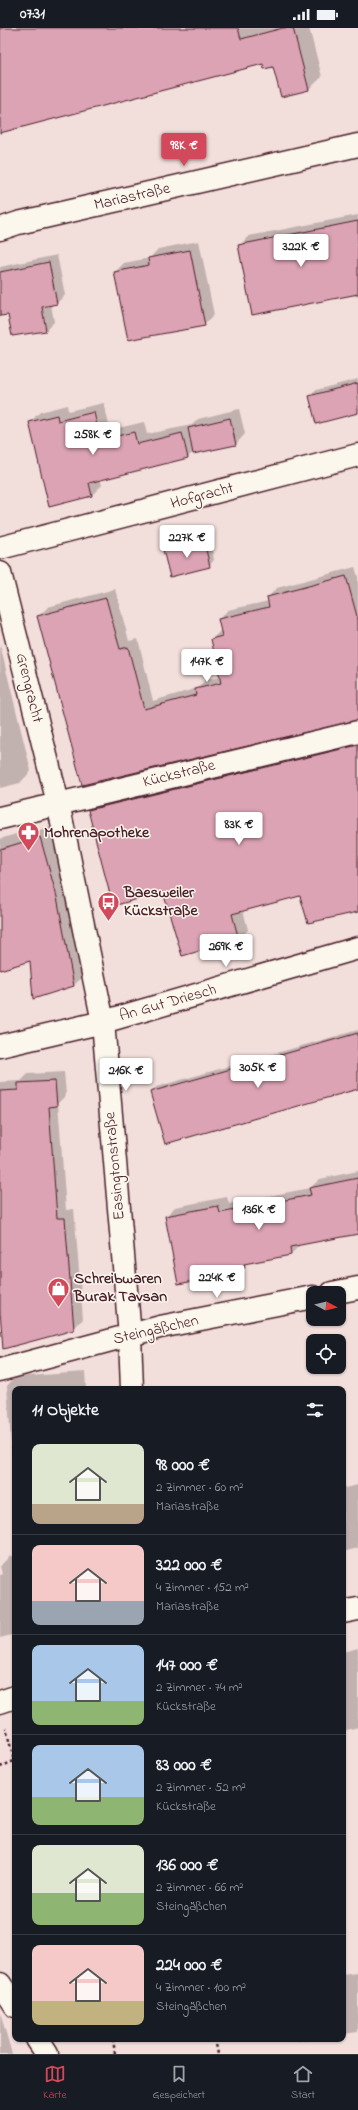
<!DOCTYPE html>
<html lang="de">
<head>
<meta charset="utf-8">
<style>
	body { margin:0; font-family:"Indie Flower",sans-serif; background:#242831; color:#f1f3f6; height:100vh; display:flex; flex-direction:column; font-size:15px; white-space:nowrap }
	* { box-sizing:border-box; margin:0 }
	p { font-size:13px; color:#9ea1a6 }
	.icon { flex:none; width:22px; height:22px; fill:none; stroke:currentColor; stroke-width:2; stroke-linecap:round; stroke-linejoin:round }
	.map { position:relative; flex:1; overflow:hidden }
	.details { position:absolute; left:12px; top:1358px; width:334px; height:656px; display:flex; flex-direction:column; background:#171b24; border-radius:8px; box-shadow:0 1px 3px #0004 }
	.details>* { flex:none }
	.needle { width:26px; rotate:97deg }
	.controls { position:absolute; left:306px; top:1258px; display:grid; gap:8px }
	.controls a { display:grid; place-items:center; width:40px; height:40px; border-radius:8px; background:#171b24; box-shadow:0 1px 3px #0004; font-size:20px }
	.price { position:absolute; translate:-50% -34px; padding:0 9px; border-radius:4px; background:#fff; color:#222; font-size:13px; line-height:26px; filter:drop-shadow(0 1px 2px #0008) }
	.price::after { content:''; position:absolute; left:50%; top:24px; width:12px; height:9px; margin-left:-6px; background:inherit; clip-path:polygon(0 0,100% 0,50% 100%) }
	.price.active { background:#d1495b; color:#fff }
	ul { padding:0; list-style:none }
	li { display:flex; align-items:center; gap:12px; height:100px; padding:0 20px }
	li+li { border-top:1px solid #363941 }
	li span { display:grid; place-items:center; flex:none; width:112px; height:80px; border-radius:8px; color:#555 }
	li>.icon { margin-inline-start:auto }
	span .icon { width:48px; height:48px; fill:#fffc; stroke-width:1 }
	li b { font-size:17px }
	h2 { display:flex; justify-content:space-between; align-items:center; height:48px; padding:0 20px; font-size:17px }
	.status { display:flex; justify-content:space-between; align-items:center; height:28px; padding:0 20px; background:#171b24; direction:ltr }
	.status svg { height:11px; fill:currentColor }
	.tabs { display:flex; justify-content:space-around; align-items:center; height:56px; border-top:1px solid #363941; background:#171b24; font-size:11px; color:#9ea1a6 }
	.tabs a { display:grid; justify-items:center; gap:2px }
	.tabs .active { color:#d1495b }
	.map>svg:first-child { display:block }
</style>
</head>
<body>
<div class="status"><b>07:31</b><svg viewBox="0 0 49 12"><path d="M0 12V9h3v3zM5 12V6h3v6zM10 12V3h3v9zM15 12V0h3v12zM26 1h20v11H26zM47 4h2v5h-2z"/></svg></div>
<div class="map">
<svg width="358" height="2026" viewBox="0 0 358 2026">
	<rect width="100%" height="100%" fill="#f2dedb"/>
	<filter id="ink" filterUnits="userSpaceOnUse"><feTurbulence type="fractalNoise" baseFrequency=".025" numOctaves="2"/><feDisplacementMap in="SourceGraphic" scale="8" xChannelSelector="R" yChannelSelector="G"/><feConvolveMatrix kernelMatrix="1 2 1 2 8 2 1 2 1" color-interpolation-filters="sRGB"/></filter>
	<g filter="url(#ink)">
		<g fill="#0003">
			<polygon points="0,0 309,0 322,49 309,61 282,68 273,38 264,35 0,104"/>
			<polygon points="358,187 358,269 239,218 249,208"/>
			<polygon points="199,213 214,287 204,297 115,244 124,235 150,230 158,221"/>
			<polygon points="57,227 65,267 57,275 51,276 54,294 46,302 9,286 0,279 0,239"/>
			<polygon points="358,351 358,384 310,368 316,362"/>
			<polygon points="104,375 110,402 144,394 147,406 192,397 198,391 239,381 245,406 236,416 194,425 194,423 187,430 100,451 102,457 91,468 30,394 40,384 67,377 68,383"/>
			<polygon points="209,508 214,532 209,538 165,522 170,517"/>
			<polygon points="355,539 358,549 358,691 83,756 39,588 48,579 115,561 129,613 138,611 153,673 198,660 205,652 221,649 212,611 221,602 219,591 228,582 269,573 268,569 277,560"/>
			<polygon points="0,617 31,743 20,755 0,760"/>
			<polygon points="358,710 358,883 301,867 243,882 248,902 239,911 183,927 164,863 89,782 99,773"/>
			<polygon points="50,799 67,858 85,947 74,957 34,969 30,931 0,941 0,811 16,806 17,809"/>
			<polygon points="358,1002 358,1031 151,1064 156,1059"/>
			<polygon points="64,1044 66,1067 58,1075 66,1182 74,1181 83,1291 73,1301 0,1271 0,1054 21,1053 28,1046"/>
			<polygon points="358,1143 358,1205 300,1217 291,1226 249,1234 244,1239 235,1241 231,1245 166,1188 175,1179 227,1169 229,1176 310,1160 320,1151"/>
			<polygon points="85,1344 86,1361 15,1361 15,1471 7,1358 15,1349"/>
			<polygon points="343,1450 345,1460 358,1457 358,1520 343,1524"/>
			<polygon points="15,1527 15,1606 0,1610 0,1547 2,1546 0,1538 9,1529"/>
			<polygon points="358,1620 358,1699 343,1703 343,1624"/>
			<polygon points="358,1945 358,2004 343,2006 343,1947"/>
			<polygon points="0,1984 12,2026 0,2026"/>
			<polygon points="278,2011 324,2011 279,2014"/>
		</g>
		<g fill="#dca3b4" stroke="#4a1f2b">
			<polygon points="0,0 238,0 241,11 283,0 293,0 309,62 281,69 273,39 264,41 263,36 0,105"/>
			<polygon points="358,193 358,266 252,287 238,217"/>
			<polygon points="190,222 205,298 128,312 114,244 149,237 148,230"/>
			<polygon points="49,234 57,276 42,279 46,303 12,308 8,287 0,288 0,244"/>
			<polygon points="358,355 358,385 316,396 309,368"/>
			<polygon points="94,384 100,412 134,404 137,416 182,405 188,430 89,455 92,468 49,479 29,394 57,387 58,393"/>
			<polygon points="230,390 236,417 193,426 188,400"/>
			<polygon points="204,513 210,539 170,549 163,522"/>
			<polygon points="346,548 358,592 358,692 82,757 37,588 106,570 120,621 128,619 144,681 196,667 195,661 221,655 211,611 222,608 218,591 269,579 267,569"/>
			<polygon points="358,717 358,884 308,895 300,868 232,886 239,912 182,928 163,864 113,878 88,782"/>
			<polygon points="40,809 57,869 74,958 33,971 30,933 0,942 0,821"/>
			<polygon points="358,1005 358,1061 165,1116 150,1064"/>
			<polygon points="55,1053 57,1078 49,1079 57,1190 65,1190 74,1302 3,1321 0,1283 0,1063 18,1062 18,1055"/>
			<polygon points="358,1150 358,1206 290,1219 291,1227 244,1236 245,1240 230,1243 231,1246 178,1256 165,1188 218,1178 220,1185 311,1167 309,1160"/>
		</g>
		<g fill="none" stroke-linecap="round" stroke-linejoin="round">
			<defs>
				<g id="minor">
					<polyline points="0,201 18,195 358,117"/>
					<polyline points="0,520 358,427"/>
					<polyline points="0,545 58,775 103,994 130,1308 132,1361"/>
					<polyline points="0,790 358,704"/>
					<polyline points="0,1018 103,994 358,920"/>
					<polyline points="332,1265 358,1260"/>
					<polyline points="0,1342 160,1299 313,1269"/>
					<polyline points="343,1584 358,1581"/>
					<polyline points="0,1674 15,1669"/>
					<polyline points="0,1956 15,1978"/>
					<polyline points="37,2011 47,2026"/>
				</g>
			</defs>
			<use href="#minor" stroke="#4a1f2b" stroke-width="25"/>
			<g stroke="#4a1f2b" stroke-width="2.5" stroke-dasharray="3 3" stroke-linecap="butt">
				<polyline points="0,1739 14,1733 6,1700"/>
				<polyline points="113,2011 115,2026"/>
				<polyline points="215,2011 218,2026"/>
			</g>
			<use href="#minor" stroke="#fbf7ec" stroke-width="22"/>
		</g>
	</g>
	<defs>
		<symbol id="pharmacy-pin" viewBox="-11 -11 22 30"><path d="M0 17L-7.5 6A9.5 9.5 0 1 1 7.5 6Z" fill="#d1495b" stroke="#fbf7ec"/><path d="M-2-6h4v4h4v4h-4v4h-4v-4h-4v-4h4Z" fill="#fff"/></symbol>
		<symbol id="bus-pin" viewBox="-11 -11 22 30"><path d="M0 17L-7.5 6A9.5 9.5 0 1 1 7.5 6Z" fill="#d1495b" stroke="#fbf7ec"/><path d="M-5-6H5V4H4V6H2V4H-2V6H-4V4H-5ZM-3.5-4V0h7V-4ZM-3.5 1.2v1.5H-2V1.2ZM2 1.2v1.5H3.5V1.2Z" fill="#fff"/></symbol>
		<symbol id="shop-pin" viewBox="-11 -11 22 30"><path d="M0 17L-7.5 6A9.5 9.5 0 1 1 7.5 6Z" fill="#d1495b" stroke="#fbf7ec"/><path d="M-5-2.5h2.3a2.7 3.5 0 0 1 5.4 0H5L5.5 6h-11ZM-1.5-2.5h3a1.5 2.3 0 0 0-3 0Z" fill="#fff"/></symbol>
	</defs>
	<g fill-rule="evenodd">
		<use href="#pharmacy-pin" x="16" y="792" width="25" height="34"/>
		<use href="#bus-pin" x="96" y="862" width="25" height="34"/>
		<use href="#shop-pin" x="46" y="1248" width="25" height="34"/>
	</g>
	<g text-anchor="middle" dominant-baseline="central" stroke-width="3" stroke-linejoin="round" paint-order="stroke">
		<g font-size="16" fill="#4a1f2b" stroke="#fbf7ec">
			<text transform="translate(132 169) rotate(-13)">Mariastraße</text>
			<text transform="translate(202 468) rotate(-15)">Hofgracht</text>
			<text transform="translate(29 660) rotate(76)">Grengracht</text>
			<text transform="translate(179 746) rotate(-14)">Kückstraße</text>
			<text transform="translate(168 975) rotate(-16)">An Gut Driesch</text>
			<text transform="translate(115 1138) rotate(-95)">Easingtonstraße</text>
			<text transform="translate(156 1302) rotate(-13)">Steingäßchen</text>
		</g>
		<g font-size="16" font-weight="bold" fill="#4a1f2b" stroke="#fbf7ec" text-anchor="start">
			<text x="44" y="805">Mohrenapotheke</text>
			<text x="124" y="865">Baesweiler<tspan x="124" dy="18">Kückstraße</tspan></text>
			<text x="74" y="1251">Schreibwaren<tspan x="74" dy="18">Burak Tavsan</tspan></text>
		</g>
	</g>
</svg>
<div class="controls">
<a><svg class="needle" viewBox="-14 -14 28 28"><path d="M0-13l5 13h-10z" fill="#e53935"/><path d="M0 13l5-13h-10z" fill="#9ea1a6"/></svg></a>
<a><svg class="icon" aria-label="locate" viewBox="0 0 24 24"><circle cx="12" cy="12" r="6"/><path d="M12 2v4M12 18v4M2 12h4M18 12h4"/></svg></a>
</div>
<b class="price active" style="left:184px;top:139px">98K €</b>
<b class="price" style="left:301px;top:240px">322K €</b>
<b class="price" style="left:93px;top:428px">258K €</b>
<b class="price" style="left:187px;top:531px">227K €</b>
<b class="price" style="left:207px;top:655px">147K €</b>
<b class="price" style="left:239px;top:818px">83K €</b>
<b class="price" style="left:226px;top:940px">269K €</b>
<b class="price" style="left:258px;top:1061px">305K €</b>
<b class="price" style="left:126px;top:1064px">216K €</b>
<b class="price" style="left:259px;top:1203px">136K €</b>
<b class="price" style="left:217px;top:1271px">224K €</b>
<section class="details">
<h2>11 Objekte<svg class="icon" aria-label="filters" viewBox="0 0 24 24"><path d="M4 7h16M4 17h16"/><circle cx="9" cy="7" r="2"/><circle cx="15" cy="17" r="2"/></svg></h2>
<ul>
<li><span style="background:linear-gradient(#dfe7d0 75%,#b9a48a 0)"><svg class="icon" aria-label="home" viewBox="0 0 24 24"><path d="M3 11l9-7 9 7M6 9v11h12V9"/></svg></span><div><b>98 000 €</b><p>2 Zimmer · 60 m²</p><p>Mariastraße</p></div></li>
<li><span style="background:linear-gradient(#f6c9c9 70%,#9aa5b1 0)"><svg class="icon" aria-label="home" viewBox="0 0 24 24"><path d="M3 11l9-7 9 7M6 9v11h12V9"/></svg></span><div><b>322 000 €</b><p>4 Zimmer · 152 m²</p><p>Mariastraße</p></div></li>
<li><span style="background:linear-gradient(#a9c7e8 70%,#8fb573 0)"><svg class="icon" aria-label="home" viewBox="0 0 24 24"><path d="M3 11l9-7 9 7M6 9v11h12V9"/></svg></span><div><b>147 000 €</b><p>2 Zimmer · 74 m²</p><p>Kückstraße</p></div></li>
<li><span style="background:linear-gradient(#a9c7e8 65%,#8fb573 0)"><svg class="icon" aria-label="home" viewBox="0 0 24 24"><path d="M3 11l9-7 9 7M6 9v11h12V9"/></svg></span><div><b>83 000 €</b><p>2 Zimmer · 52 m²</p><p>Kückstraße</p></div></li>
<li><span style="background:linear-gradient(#dfe7d0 60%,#8fb573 0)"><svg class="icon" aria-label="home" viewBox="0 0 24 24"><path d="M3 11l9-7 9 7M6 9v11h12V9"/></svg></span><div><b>136 000 €</b><p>2 Zimmer · 66 m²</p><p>Steingäßchen</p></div></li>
<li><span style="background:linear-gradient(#f6c9c9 70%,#c2b280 0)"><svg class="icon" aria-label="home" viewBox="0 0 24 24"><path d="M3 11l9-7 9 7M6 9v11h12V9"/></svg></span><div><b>224 000 €</b><p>4 Zimmer · 100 m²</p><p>Steingäßchen</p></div></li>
</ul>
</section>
</div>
<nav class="tabs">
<a class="active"><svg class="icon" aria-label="map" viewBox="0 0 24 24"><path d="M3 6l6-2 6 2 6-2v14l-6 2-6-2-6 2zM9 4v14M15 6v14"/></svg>Karte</a>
<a><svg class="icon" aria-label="saved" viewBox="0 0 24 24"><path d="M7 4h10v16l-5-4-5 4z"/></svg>Gespeichert</a>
<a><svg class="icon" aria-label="home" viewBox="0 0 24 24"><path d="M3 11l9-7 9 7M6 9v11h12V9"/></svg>Start</a>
</nav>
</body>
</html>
